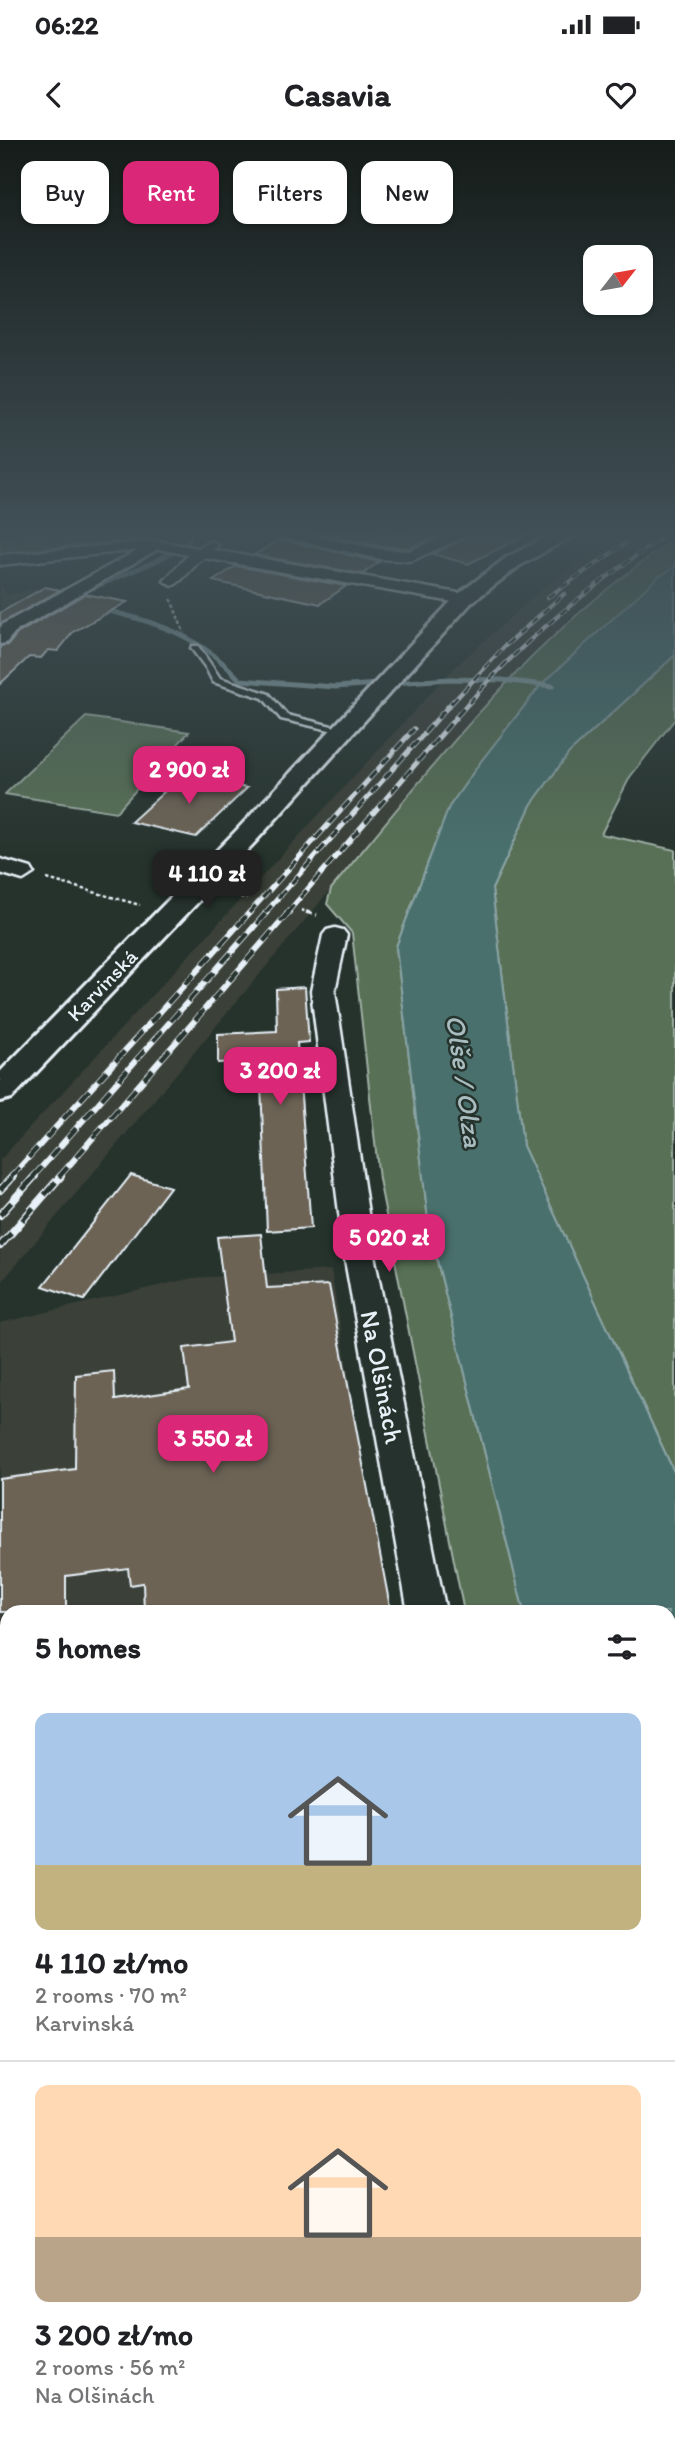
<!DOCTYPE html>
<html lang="en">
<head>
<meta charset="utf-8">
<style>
	body { margin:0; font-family:Itim,sans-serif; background:#f2f2f2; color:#202124; height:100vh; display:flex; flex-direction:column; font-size:26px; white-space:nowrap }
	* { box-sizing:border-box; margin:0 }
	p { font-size:23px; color:#757577 }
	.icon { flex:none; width:38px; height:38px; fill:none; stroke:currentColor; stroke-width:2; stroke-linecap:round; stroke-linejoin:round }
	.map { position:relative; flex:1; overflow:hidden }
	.panel { position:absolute; left:0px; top:1465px; width:676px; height:842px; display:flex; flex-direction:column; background:#fff; border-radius:21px 21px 0 0; box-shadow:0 2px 5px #0004 }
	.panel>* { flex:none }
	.top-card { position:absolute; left:21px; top:21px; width:634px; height:63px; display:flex; gap:14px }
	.needle { width:46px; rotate:59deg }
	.controls { position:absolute; left:583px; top:105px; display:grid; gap:14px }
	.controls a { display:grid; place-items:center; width:70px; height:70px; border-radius:14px; background:#fff; box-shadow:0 2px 5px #0004; font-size:35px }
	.price { position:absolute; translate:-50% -60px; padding:0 16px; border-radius:14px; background:#db2777; color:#fff; font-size:23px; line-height:46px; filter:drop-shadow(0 2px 4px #0008) }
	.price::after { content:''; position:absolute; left:50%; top:42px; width:21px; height:16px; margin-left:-10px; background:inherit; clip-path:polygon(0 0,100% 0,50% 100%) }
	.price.selected { background:#222; color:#fff }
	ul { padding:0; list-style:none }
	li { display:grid; align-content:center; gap:14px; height:371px; padding:0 35px }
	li+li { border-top:2px solid #e0e0e0 }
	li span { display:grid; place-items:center; height:217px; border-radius:14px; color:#555 }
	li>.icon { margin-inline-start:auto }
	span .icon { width:126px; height:126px; fill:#fffc; stroke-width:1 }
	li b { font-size:30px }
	h2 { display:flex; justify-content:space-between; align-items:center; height:84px; padding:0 35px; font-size:30px }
	.tag { padding:0 24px; border-radius:14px; background:#fff; box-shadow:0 2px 5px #0004; font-size:24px; line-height:63px }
	.tag.selected { background:#db2777; color:#fff }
	.status { display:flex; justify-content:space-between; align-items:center; height:49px; padding:0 35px; background:#fff; direction:ltr }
	.status svg { height:19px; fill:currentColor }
	header { display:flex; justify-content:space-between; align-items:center; height:91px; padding:0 35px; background:#fff; font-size:32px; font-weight:700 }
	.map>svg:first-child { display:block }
</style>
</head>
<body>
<div class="status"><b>06:22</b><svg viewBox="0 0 49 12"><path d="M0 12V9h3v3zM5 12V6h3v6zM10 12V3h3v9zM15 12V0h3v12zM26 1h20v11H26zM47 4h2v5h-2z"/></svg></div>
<header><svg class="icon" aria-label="back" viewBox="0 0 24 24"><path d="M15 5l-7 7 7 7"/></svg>Casavia<svg class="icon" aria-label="heart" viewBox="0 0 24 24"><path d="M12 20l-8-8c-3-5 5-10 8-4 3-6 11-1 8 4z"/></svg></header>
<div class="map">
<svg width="675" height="2306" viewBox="0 0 675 2306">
	<rect width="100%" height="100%" fill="#26332d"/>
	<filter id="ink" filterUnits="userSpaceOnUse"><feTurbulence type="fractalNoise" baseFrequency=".0143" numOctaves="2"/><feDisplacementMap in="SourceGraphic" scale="14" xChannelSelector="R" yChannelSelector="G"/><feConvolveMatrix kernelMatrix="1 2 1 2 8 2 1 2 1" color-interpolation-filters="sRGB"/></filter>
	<g filter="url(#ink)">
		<g fill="#3b4139">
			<polygon points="623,394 675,394 675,399 624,434 571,477 481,570 0,1144 0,1020 455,527 549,443"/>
			<polygon points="0,445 7,455 48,446 64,449 0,493"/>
			<polygon points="331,1130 387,1472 7,1472 7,2024 0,2027 0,1183 192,1138"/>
		</g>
		<g fill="#587055" stroke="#a0b0a6" stroke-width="2">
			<polygon points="27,394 147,394 145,398 0,413 0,398"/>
			<path d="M675 399V427L658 437 541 545 482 620 449 667 396 807 429 1088 524 1472H464L379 1039 352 793 327 764 331 749C438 620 533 493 675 399Z"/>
			<polygon points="675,515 675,579 630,637 601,694 675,710 675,1334 523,1006 492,749 531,665 569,613"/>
			<polygon points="86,577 189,592 116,672 5,654"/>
		</g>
		<polygon fill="#4a6f6d" stroke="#89a3a5" stroke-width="2" points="675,427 675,515 569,613 531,665 492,749 523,1006 675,1334 675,2028 668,2011 668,1472 524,1472 429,1088 396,807 449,667 482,620 541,545 658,437"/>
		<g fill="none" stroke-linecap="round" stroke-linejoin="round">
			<path stroke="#89a3a5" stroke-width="5" d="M191 394 187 404 156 421 76 455 78 463C144 480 193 488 240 540L335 547 450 539 502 540 553 546"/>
		</g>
		<g fill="#6c6355" stroke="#e8f1f8" stroke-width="2">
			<polygon points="317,394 442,394 410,408 380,406"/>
			<polygon points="472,394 528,394 468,424 433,414"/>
			<polygon points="280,399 379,422 363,434 254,415"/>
			<polygon points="236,426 346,446 320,464 213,441"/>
			<polygon points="45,447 60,450 0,484 0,473"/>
			<polygon points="85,454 127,462 73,492 58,511 48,510 41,518 29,517 0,544 0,506 8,505 17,494"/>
			<polygon points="189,636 247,648 196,697 131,682 178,639 185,640"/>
			<polygon points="305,847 309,902 297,903 311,1088 267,1091 260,921 218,923 218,894 277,891 276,849"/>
			<polygon points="131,1035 170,1047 84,1160 43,1146"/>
			<polygon points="261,1094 267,1148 329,1145 391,1472 144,1472 143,1443 130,1445 128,1428 66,1436 66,1472 0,1472 0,1339 75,1329 76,1235 114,1231 115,1260 189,1249 184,1208 231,1202 217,1097"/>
		</g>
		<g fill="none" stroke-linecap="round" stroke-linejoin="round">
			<defs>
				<polygon id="service" points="192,506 198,506 220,538 269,554 287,575 348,590 343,593 281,579 263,558 213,542 206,528 191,508"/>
				<g id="minor">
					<polygon points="270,394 301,394 380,409 409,411 450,394 470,394 411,421 380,419"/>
					<path d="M158 401 198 408 211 401 218 405 213 410 464 454 472 459 464 464 204 418C193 425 183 442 172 446L164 441 188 415 158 409 15 492 6 503 0 504V488L3 484 138 410 0 425V415Z"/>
					<polygon points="0,719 31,728 34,733 23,740 0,733"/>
					<polygon points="335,788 343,790 347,795 335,851 375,1120 446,1472 408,1472 345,1120 311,851 323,795 327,790"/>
					<polygon points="150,2300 209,2300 206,2306 147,2306"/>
					<polygon points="572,2300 639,2300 642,2306 575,2306"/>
				</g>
				<polygon id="secondary" points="552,394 576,394 519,426 471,463 254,703 12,958 0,961 0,932 236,691 457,455 506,418"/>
			</defs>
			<use href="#service" stroke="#e8f1f8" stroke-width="5"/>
			<use href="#minor" stroke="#e8f1f8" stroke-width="5"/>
			<use href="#secondary" stroke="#e8f1f8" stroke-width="6"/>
			<g stroke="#e8f1f8" stroke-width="2.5" stroke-dasharray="3.5 2.5" stroke-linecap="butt">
				<polyline points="171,459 184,493"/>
				<polyline points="47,739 140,765"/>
				<polyline points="228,754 247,758"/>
				<polyline points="301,770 311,773"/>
			</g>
			<polyline stroke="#e8f1f8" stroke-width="3.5" stroke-dasharray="6 4.5" stroke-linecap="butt" points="306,772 317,775"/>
			<g stroke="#e8f1f8" stroke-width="7" stroke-dasharray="11 9" stroke-linecap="butt">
				<polyline points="668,1967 675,1965"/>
				<polyline points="668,2238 675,2265"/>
				<polyline points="311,2306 314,2300"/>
			</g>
			<use href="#service" fill="#26332d" fill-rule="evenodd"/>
			<use href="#minor" fill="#26332d" fill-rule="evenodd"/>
			<use href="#secondary" fill="#26332d" fill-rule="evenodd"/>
			<defs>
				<g id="rail-far4">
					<polyline points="548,457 639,394"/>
					<polyline points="452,563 505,506 564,454"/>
					<path d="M469 563C526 496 595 444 667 394"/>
				</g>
				<g id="rail-far3">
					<polyline points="249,773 414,589"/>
					<polyline points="265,773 453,561"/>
					<polyline points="287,773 470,561"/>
				</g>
				<g id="rail-far2">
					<polyline points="11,1037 250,772"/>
					<polyline points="33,1037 267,772"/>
					<polyline points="59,1037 289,772"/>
				</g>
				<g id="rail-far1">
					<polyline points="0,1050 13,1036"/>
					<polyline points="0,1075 35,1036"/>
					<polyline points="0,1106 61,1036"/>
				</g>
				<g id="rail">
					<polyline points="668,1946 675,1944"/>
					<polyline points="0,2158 7,2155"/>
				</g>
			</defs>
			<use href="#rail-far4" stroke="#e8f1f8" stroke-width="4.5"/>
			<use href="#rail-far3" stroke="#e8f1f8" stroke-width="5"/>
			<use href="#rail-far2" stroke="#e8f1f8" stroke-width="6"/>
			<use href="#rail-far1" stroke="#e8f1f8" stroke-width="8"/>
			<use href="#rail" stroke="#e8f1f8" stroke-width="11"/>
			<use href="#rail-far4" stroke="#26332d" stroke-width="2.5" stroke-dasharray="8" stroke-linecap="butt"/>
			<use href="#rail-far3" stroke="#26332d" stroke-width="3.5" stroke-dasharray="10" stroke-linecap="butt"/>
			<use href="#rail-far2" stroke="#26332d" stroke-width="4.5" stroke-dasharray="13" stroke-linecap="butt"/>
			<use href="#rail-far1" stroke="#26332d" stroke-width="5" stroke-dasharray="17" stroke-linecap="butt"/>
			<use href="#rail" stroke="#26332d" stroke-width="9" stroke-dasharray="25" stroke-linecap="butt"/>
		</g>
	</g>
	<linearGradient id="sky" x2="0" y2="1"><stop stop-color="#151c19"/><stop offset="0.55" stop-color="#415057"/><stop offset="1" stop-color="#415057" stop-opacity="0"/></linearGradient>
	<rect width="675" height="717" fill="url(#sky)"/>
	<g text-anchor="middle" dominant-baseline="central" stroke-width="5" stroke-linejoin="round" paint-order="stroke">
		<g font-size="21" fill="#e8f1f8" stroke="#26332d">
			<text transform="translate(102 845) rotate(-46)">Karvinská</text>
		</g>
		<g font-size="26" fill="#e8f1f8" stroke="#26332d">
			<text transform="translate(382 1237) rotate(79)">Na Olšinách</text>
		</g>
		<g font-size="28" font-style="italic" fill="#a9bdc0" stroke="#26332d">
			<text transform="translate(465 941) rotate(82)">Olše / Olza</text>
		</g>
	</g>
</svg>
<div class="controls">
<a><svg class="needle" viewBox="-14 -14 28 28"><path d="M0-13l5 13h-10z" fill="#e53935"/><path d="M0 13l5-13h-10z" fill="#757577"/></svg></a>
</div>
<b class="price" style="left:189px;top:666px">2 900 zł</b>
<b class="price selected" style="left:207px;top:770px">4 110 zł</b>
<b class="price" style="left:280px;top:967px">3 200 zł</b>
<b class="price" style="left:389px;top:1134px">5 020 zł</b>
<b class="price" style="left:213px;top:1335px">3 550 zł</b>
<div class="top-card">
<a class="tag">Buy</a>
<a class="tag selected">Rent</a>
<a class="tag">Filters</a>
<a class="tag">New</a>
</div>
<section class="panel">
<h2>5 homes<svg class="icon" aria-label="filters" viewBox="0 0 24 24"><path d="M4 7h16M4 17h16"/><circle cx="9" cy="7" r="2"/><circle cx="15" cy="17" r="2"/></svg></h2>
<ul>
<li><span style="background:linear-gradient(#a9c7e8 70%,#c2b280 0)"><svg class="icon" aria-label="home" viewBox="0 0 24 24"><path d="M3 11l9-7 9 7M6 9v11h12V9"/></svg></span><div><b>4 110 zł/mo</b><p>2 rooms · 70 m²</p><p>Karvinská</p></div></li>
<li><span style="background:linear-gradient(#ffd9b3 70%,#b9a48a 0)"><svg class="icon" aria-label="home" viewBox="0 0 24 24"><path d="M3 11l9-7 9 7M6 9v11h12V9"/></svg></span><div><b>3 200 zł/mo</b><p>2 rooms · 56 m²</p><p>Na Olšinách</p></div></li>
</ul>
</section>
</div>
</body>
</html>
